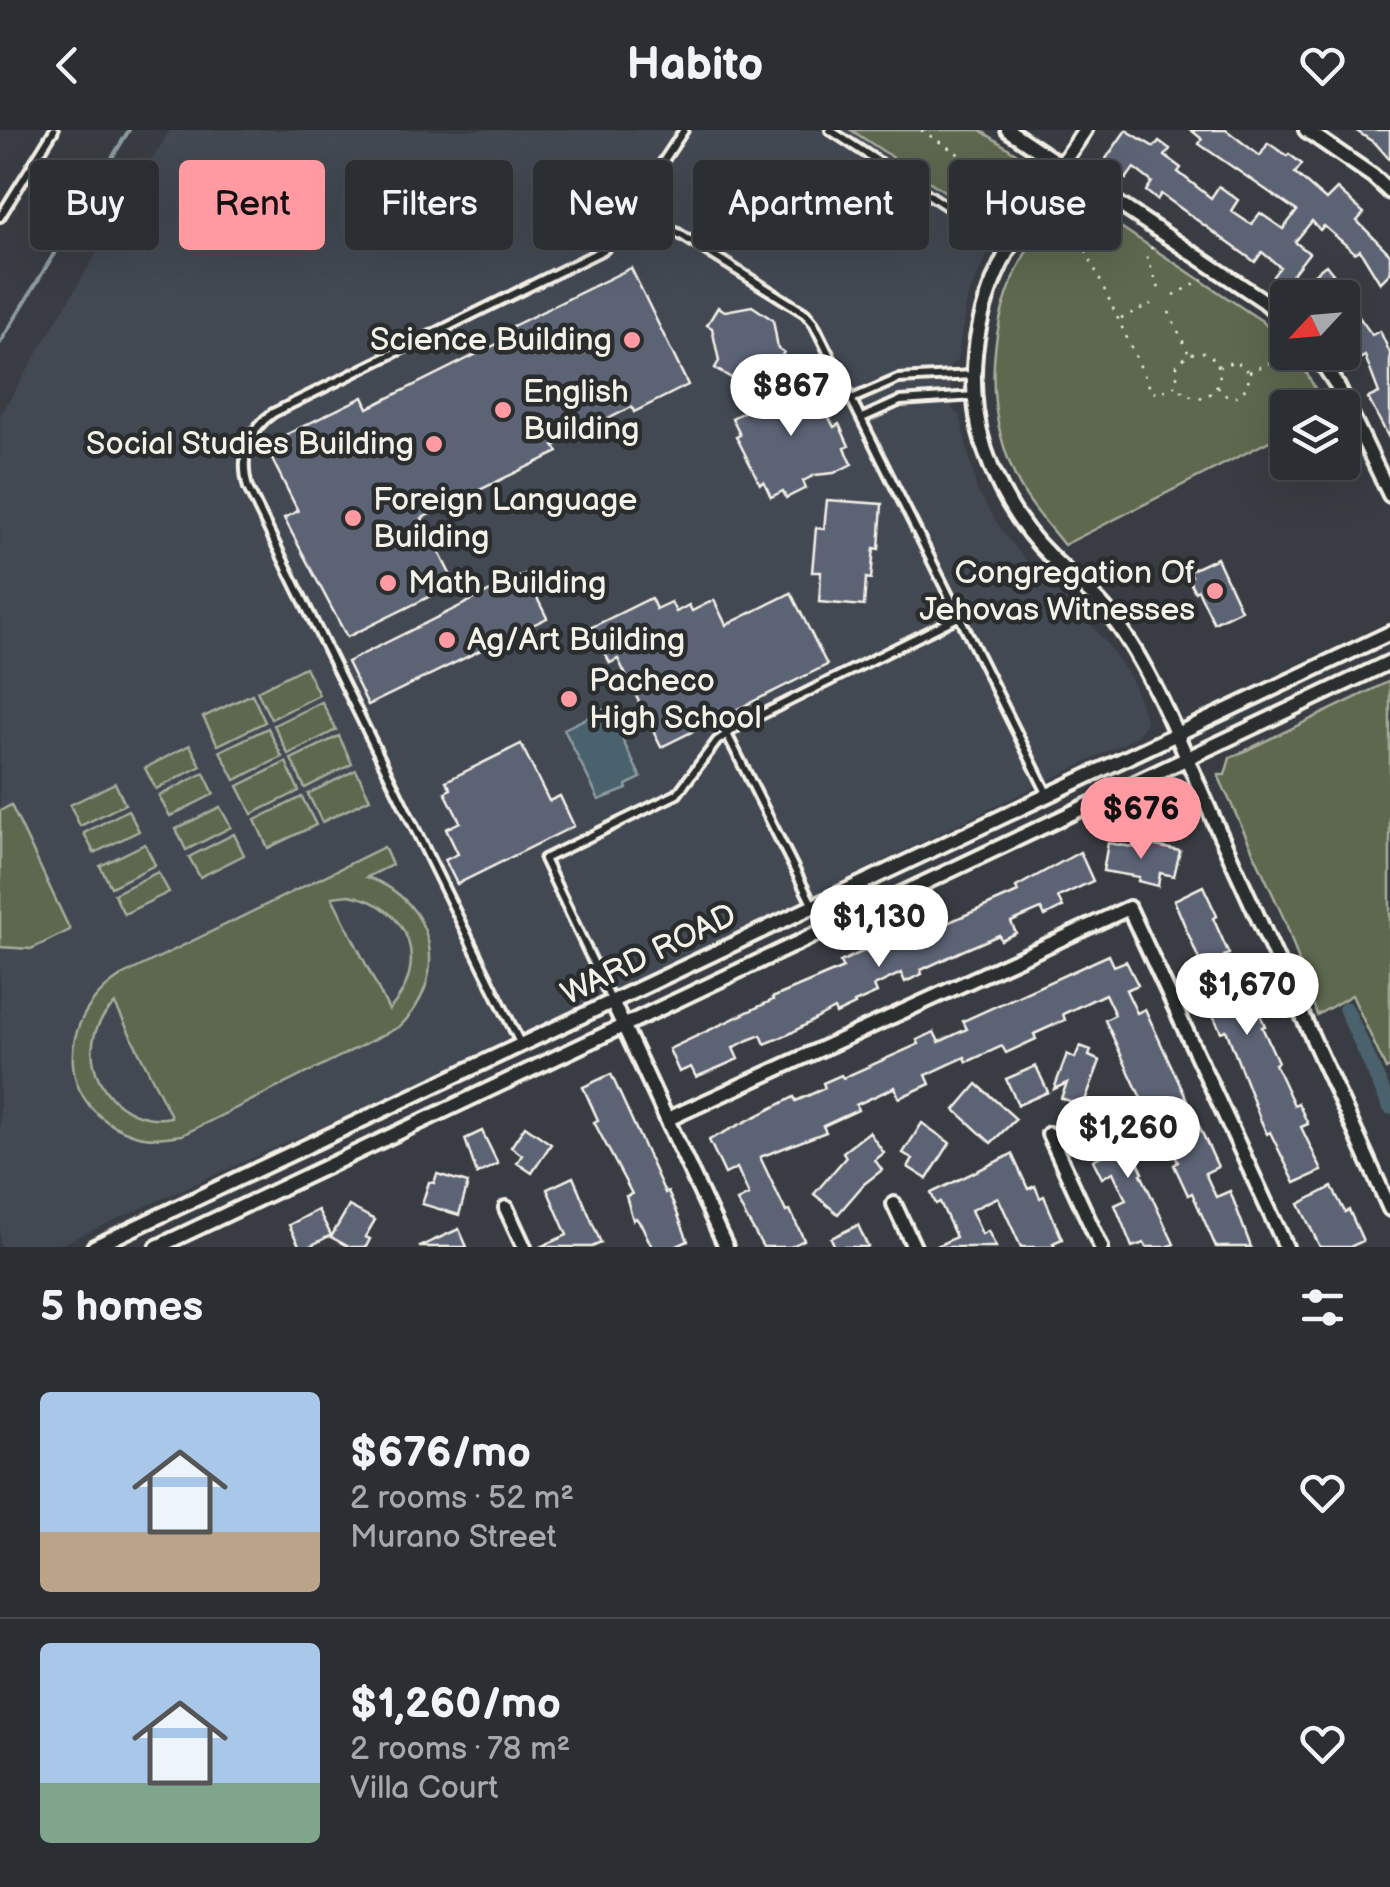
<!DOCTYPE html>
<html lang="en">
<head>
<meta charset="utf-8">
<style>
	body { margin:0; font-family:"Balsamiq Sans",sans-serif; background:#33363a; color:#f1f3f6; height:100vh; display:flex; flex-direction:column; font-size:38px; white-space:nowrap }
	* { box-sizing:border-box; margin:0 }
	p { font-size:32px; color:#a6a8ac }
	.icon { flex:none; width:55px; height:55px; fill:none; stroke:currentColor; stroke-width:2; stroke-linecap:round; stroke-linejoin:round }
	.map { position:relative; height:1117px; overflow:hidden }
	.sheet { display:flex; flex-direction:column; background:#2b2e32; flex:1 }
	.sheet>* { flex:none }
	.banner { position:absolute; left:30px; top:30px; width:1330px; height:90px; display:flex; gap:20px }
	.needle { width:65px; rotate:244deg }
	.tools { position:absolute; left:1270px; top:150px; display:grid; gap:20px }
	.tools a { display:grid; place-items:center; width:90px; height:90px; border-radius:10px; background:#2b2e32; box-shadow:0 10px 40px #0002,0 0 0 2px #474a4d; font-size:50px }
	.price { position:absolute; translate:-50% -85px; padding:0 22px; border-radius:35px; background:#fff; color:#222; font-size:32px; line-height:65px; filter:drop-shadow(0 2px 5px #0008) }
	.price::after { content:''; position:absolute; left:50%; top:60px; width:30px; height:22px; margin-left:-15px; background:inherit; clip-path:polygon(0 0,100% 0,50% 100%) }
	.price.active { background:#ff9aa2; color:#111 }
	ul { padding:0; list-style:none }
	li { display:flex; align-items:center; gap:30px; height:250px; padding:0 40px }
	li+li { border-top:2px solid #474a4d }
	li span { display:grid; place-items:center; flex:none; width:280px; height:200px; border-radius:10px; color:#555 }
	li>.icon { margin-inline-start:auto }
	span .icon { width:120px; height:120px; fill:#fffc; stroke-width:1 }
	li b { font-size:42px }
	h2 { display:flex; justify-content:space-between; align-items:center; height:120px; padding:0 40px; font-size:42px }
	.pill { padding:0 35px; border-radius:10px; background:#2b2e32; box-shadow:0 10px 40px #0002,0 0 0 2px #474a4d; font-size:35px; line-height:90px }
	.pill.active { background:#ff9aa2; color:#111 }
	header { display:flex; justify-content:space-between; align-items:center; height:130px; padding:0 40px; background:#2b2e32; font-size:45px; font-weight:600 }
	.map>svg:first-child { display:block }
</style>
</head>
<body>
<header><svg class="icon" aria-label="back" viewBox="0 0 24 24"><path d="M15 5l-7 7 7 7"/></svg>Habito<svg class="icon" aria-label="heart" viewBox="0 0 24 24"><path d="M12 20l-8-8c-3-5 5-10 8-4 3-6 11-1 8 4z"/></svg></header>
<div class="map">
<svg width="1390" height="1117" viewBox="0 0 1390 1117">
	<rect width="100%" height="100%" fill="#393d43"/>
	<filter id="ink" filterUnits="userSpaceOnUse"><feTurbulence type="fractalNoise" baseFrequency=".01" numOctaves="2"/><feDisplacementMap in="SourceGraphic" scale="20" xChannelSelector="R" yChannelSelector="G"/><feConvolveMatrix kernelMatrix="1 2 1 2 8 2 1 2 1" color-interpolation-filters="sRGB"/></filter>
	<g filter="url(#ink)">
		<polygon fill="#434852" points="170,0 851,0 997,96 988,112 989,120 967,169 957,231 950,236 952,278 960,287 977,361 1005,405 1039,446 1075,477 1105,511 1131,548 1146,590 1142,600 1133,609 532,902 55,1117 0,1117 0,286"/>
		<g fill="#5d684f" stroke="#a8ac9c" stroke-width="2.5" fill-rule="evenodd">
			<polygon points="851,0 980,0 1031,33 1035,50 1007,93 997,96"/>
			<path d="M1071 64 1262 191 1287 217 1288 222 1292 223 1305 240 1325 277 1288 278 1287 302 1064 415C1046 392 1023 368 1012 339 983 269 989 191 1025 124 1036 103 1052 87 1063 66Z"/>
			<polygon points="305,537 319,565 271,589 257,561"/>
			<polygon points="1390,551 1390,937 1386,939 1352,865 1317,885 1286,793 1218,645 1225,645 1230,628"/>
			<polygon points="252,564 265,592 218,615 203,587"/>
			<polygon points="322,572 336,600 288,624 274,595"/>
			<polygon points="268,598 282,627 235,650 220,621"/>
			<polygon points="339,606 352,634 305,658 291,629"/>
			<polygon points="190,615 201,636 156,659 145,638"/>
			<polygon points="286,632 299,661 252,684 238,656"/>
			<polygon points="356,640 370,669 322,692 308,664"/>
			<polygon points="204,643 214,664 170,686 159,666"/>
			<polygon points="115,653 125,674 80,696 70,675"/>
			<polygon points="302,667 316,695 268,718 255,690"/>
			<polygon points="11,675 70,800 31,819 0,817 0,681"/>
			<polygon points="220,677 231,697 186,720 176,699"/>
			<polygon points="128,680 139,701 94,723 84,703"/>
			<polygon points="234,704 244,725 200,747 189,727"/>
			<polygon points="145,714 155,735 111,757 100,736"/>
			<path d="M384 717 392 735 367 747C436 771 451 848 399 897L182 1005C167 1007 150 1010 135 1005 55 980 54 889 121 846ZM349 765C410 776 431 834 389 880L332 767ZM115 874 171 986V987C107 999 64 917 115 874Z"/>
			<polygon points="158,742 169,762 124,784 114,764"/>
		</g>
		<polygon fill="#49626d" stroke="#8d9b9e" stroke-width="2.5" points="607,578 641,648 626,655 627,659 599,670 564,599"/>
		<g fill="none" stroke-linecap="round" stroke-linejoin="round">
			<polyline stroke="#8d9b9e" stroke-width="4" points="0,213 129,0"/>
			<polyline stroke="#49626d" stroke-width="15" points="1346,879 1390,977"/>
		</g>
		<g fill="#5b6374" stroke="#f4f1e8" stroke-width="2.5">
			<polygon points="1126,0 1154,17 1159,11 1170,19 1165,26 1181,38 1178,42 1211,68 1219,56 1238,70 1231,81 1249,93 1252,94 1260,83 1283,99 1297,81 1199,14 1202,9 1191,0 1226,0 1260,26 1268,13 1287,26 1289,24 1302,34 1295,43 1326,70 1337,59 1364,83 1357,91 1390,124 1390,143 1380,153 1360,120 1355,123 1324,96 1320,100 1312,91 1295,112 1309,123 1286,153 1281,153 1273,146 1280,137 1262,122 1255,132 1161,64 1157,70 1146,61 1152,52 1134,38 1126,49 1103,33"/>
			<polygon points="1355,0 1390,0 1390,30 1376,14"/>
			<polygon points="1326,135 1344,158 1340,161 1345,168 1298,168 1293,160"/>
			<polygon points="631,138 688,255 634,282 632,277 554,316 558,322 422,388 455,454 347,507 284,388 298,381 265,315 363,267 368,278 515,205 511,197"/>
			<polygon points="752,176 773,190 778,218 784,222 773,240 767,236 737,243 733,249 715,238 719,231 712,198 707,195 718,177 725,181"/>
			<polygon points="1357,184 1372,205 1380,201 1390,223 1390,310 1368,268 1379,263 1365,226 1352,233 1342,212 1342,192"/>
			<polygon points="808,250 834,297 839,294 849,316 845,318 852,334 834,343 815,345 803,351 806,358 786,368 783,361 771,367 764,352 760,354 739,312 736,307 740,305 732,288 755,276 752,270 784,255 787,260"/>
			<polygon points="827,370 882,374 879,419 874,418 871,449 866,448 864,476 819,472 821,442 812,442 816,398 824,399"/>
			<polygon points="1217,428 1241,480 1214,493 1198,460 1195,462 1188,448 1192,446 1189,441"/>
			<polygon points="525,444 547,488 368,575 347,532"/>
			<polygon points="791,463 827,535 661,617 618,529 610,533 592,497 651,468 656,479 671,472 676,482 689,475 692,481 714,470 726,495"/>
			<polygon points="521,614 549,671 560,666 574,696 457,754 445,730 458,724 446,699 460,692 445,662 451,659 446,651"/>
			<polygon points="1108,713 1145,719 1146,714 1180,721 1174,746 1160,743 1158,756 1138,751 1139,747 1103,741"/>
			<polygon points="1080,722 1093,751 1058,767 1063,777 1045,786 1041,779 1011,792 1016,803 1001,810 999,805 962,821 921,840 922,844 905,852 901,843 874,856 877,863 854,873 855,875 836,884 834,879 789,904 765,914 761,905 748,910 733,918 738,929 720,937 696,947 691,937 679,942 669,919 773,870 772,868 843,838 840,832 853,826 871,818 874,825 1018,762 1016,757"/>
			<polygon points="1203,756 1217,786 1213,788 1229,824 1224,826 1244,868 1252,865 1265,896 1262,897 1278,932 1275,934 1294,975 1298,973 1308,994 1301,997 1322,1041 1295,1053 1270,1002 1267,1004 1261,991 1226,900 1221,902 1212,883 1215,882 1198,848 1205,844 1174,770"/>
			<polygon points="1109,825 1114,836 1126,831 1138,855 1126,860 1137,883 1145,879 1218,1037 1205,1043 1216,1067 1230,1061 1251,1117 1216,1117 1192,1063 1188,1065 1174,1035 1178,1032 1159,991 1153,994 1105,890 1115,885 1105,864 1063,884 1065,890 1034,904 1036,909 1006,923 1002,916 967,932 965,927 926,945 930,954 899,968 895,957 856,975 858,980 823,996 826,1002 760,1027 786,1082 790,1080 804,1110 790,1117 763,1117 737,1071 749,1065 737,1038 725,1044 709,1010 794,967 796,971 825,958 823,953 841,945 843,948 919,914 917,910 934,902 939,912 967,899 963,891"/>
			<polygon points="1080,916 1091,920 1089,926 1100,931 1083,976 1061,968 1067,953 1054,959 1067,924 1075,928"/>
			<polygon points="1036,936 1048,962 1018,975 1006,949"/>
			<polygon points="611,944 665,1063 668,1062 676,1080 688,1111 675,1117 652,1117 642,1096 636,1088 633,1090 626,1066 632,1064 594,992 598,990 583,957"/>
			<polygon points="977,954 1016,989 991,1013 955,980"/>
			<polygon points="1114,975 1129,1005 1126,1006 1143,1043 1141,1044 1174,1114 1167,1117 1146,1117 1144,1113 1132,1117 1115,1075 1126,1070 1113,1042 1102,1048 1093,1030 1103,1025 1085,990"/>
			<polygon points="922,993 950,1013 927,1049 908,1037 913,1029 903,1023"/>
			<polygon points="525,996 551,1014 532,1043 517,1033 522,1025 511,1017"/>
			<polygon points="482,1001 498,1034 477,1044 465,1009"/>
			<polygon points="869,1002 884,1023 875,1030 882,1040 864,1054 838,1084 814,1064 846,1027 843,1022"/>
			<polygon points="1012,1024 1028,1059 1035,1056 1040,1068 1044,1066 1062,1109 1053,1113 1055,1117 1021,1117 998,1067 971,1080 982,1104 988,1101 996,1117 935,1117 956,1107 940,1072 936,1074 931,1063"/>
			<polygon points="437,1044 468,1053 459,1085 422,1074 429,1052 434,1053"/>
			<polygon points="573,1047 601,1113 592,1117 540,1117 567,1105 547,1059"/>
			<polygon points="1332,1057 1345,1082 1349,1080 1363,1111 1350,1117 1320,1117 1299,1074"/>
			<polygon points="349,1076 375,1090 365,1107 370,1109 366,1117 349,1117 331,1107"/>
			<polygon points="318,1080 331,1105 308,1117 300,1117 289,1095"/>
			<polygon points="858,1095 868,1117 835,1117 831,1108"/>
			<polygon points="459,1099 467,1117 419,1117"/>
		</g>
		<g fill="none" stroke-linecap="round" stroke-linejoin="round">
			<defs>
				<g id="service">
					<polyline points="830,0 1009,117"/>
					<polyline points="635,76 805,183 814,194 1047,663"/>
					<polyline points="0,87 54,0"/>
					<polyline points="852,269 898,249 973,245"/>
					<polyline points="862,288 900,271 975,266"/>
					<polyline points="727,604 813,776"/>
					<polyline points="612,872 544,729 677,664 717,611 737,597 960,486"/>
					<path d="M521 915 248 358C240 327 246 302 273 283L605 119 684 0"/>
				</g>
				<g id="minor">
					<polyline points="1008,0 1264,171 1288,192"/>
					<path d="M1085 0C1025 90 961 166 976 280 983 334 1012 389 1050 426 1072 448 1096 465 1114 490 1156 545 1186 629 1215 693 1273 821 1332 950 1390 1079"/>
					<polyline points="1306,0 1373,46 1390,62"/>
					<polyline points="1315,222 1338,257 1390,365"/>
					<polyline points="613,873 726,1117"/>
					<polyline points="668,989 1129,778 1286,1117"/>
					<polyline points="1049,1004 1101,1117"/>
					<polyline points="894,1074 914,1117"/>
					<polyline points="506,1078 524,1117"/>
					<polyline points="94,1117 1390,503"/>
					<polyline points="157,1117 1390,532"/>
				</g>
			</defs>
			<use href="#service" stroke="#f4f1e8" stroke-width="14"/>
			<use href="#minor" stroke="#f4f1e8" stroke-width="20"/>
			<g stroke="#f4f1e8" stroke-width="2.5" stroke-dasharray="2.5 8" stroke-linecap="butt">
				<polyline points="921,0 996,48 1032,42"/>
				<path d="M1049 89C1068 98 1078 92 1090 76"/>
				<path d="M1073 92 1152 262 1158 263 1177 255 1186 265 1205 268C1220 257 1223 246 1216 230L1203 222 1189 224 1177 235V255"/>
				<polyline points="1152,117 1147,128 1160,161"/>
				<polyline points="1174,165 1203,150"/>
				<polyline points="1169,182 1188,222"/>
				<polyline points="1121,188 1151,174"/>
				<polyline points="1249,242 1292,223"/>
				<path d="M1218 257 1222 264 1237 266C1248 259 1251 250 1246 238L1235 231 1220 237"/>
			</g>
			<use href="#service" stroke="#2a2d2e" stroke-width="6"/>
			<use href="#minor" stroke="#2a2d2e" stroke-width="12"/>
		</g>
	</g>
	<g fill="#ff9aa2" stroke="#2a2d2e" stroke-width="4">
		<circle cx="632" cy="210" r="10"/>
		<circle cx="503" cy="280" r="10"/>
		<circle cx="434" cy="314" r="10"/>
		<circle cx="353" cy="388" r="10"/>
		<circle cx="388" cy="453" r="10"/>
		<circle cx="1215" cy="461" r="10"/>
		<circle cx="447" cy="510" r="10"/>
		<circle cx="569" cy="569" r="10"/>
	</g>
	<g text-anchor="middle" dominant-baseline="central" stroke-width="9" stroke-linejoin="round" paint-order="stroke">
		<g font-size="32" fill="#f4f1e8" stroke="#2a2d2e" text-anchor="start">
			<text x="612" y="210" text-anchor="end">Science Building</text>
			<text x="523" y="262">English<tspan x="523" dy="37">Building</tspan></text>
			<text x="414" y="314" text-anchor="end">Social Studies Building</text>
			<text x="373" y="370">Foreign Language<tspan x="373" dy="37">Building</tspan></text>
			<text x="1195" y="443" text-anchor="end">Congregation Of<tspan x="1195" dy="37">Jehovas Witnesses</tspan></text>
			<text x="408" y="453">Math Building</text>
			<text x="467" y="510">Ag/Art Building</text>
			<text x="589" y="551">Pacheco<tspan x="589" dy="37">High School</tspan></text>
		</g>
		<g font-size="32" fill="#f4f1e8" stroke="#2a2d2e">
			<text transform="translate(649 825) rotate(-26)">WARD ROAD</text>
		</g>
	</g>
</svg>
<div class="tools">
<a><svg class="needle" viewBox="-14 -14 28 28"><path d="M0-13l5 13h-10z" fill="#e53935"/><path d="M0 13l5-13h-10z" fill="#a6a8ac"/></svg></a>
<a><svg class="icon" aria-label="layers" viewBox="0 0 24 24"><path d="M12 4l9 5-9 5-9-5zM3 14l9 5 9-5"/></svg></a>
</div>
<b class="price" style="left:791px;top:309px">$867</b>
<b class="price active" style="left:1141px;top:732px">$676</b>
<b class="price" style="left:879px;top:840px">$1,130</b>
<b class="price" style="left:1247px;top:908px">$1,670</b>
<b class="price" style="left:1128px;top:1051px">$1,260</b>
<div class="banner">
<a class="pill">Buy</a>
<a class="pill active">Rent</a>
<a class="pill">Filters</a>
<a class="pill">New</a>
<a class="pill">Apartment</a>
<a class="pill">House</a>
</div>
</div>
<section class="sheet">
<h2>5 homes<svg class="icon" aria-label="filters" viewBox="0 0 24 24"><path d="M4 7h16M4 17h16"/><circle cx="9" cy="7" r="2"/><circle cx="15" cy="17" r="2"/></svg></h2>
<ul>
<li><span style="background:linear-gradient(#a9c7e8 70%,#b9a48a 0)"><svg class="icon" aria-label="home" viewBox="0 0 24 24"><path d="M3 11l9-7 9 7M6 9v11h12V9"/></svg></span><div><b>$676/mo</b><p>2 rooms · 52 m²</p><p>Murano Street</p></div><svg class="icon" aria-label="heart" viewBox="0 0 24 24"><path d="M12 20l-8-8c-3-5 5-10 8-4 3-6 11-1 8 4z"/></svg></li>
<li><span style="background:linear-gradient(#a9c7e8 70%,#7fa58c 0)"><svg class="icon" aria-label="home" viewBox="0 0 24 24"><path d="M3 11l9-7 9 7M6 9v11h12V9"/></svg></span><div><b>$1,260/mo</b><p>2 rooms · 78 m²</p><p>Villa Court</p></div><svg class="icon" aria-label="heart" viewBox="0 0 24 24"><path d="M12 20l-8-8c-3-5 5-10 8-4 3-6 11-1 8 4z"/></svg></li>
</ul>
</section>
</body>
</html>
